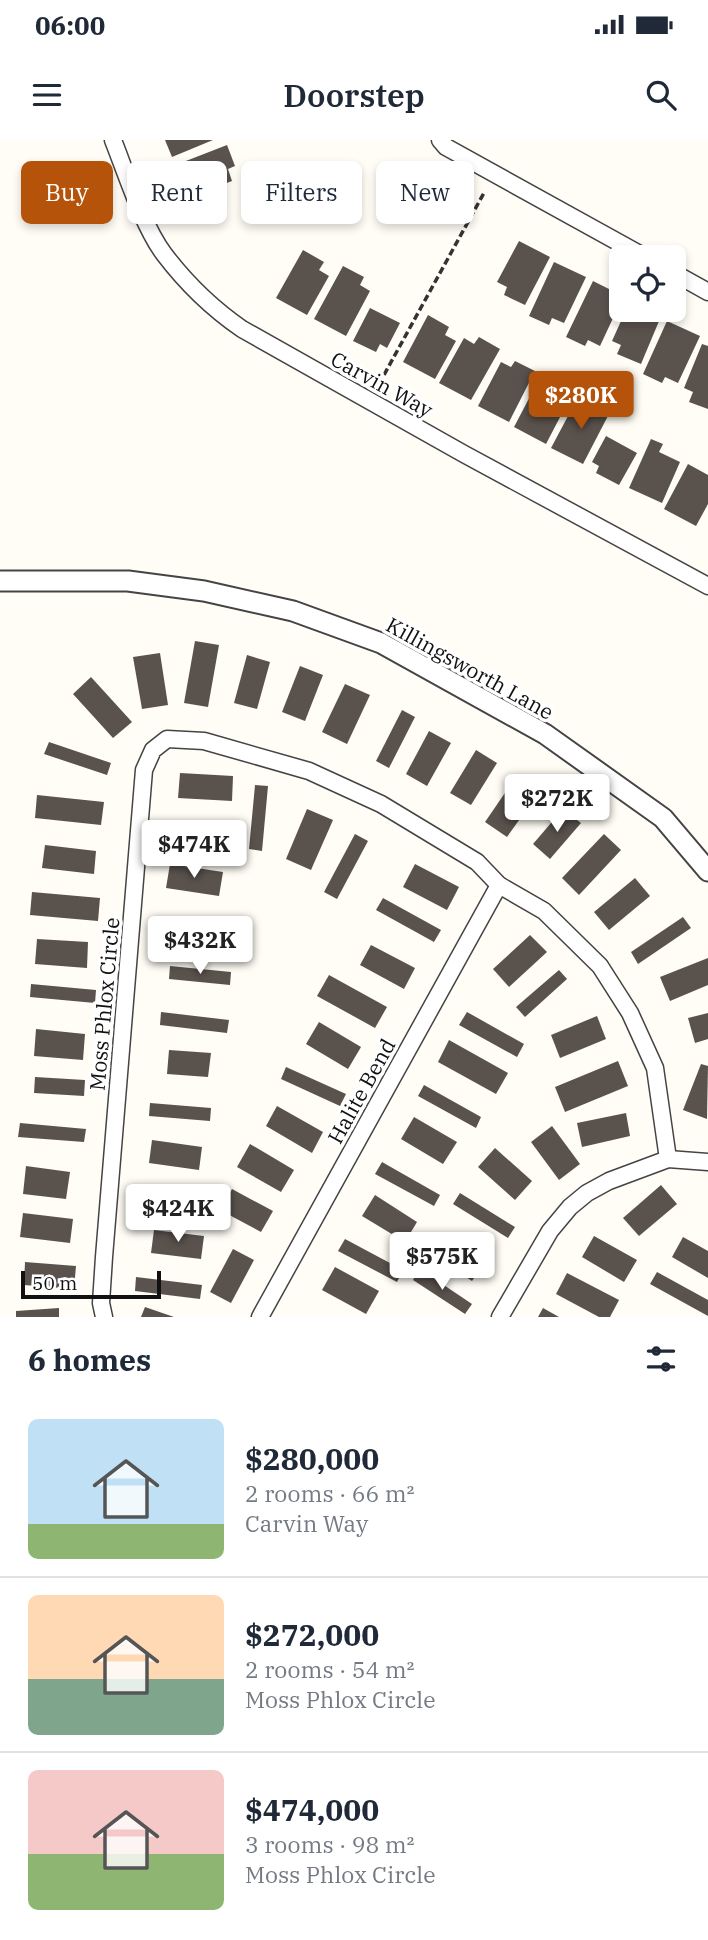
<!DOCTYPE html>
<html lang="en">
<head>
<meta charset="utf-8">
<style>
	body { margin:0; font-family:"IBM Plex Serif",serif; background:#f6f6f7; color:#1f2937; height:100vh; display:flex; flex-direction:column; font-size:26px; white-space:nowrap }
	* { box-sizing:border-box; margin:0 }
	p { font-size:23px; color:#747a83 }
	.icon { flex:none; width:38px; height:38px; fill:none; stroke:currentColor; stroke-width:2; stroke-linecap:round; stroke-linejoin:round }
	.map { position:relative; height:1177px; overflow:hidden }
	.side { display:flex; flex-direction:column; background:#fff; flex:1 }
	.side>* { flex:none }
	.top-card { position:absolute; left:21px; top:21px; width:667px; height:63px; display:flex; gap:14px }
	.buttons { position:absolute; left:609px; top:105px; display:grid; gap:14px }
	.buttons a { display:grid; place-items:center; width:77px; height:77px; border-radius:10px; background:#fff; box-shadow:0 4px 10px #0003; font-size:35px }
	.scale { position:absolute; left:21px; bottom:18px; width:140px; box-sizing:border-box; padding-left:7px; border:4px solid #111; border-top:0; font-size:19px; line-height:24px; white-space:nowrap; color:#111; -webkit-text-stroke:5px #fff; paint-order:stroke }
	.price { position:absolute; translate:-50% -60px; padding:0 16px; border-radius:7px; background:#fff; color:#222; font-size:23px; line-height:46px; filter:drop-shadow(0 2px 4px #0008) }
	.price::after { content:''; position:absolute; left:50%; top:42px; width:21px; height:16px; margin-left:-10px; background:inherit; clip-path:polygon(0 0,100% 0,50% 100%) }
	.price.on { background:#b45309; color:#fff }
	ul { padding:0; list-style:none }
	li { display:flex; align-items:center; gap:21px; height:175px; padding:0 28px }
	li+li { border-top:2px solid #e0e1e3 }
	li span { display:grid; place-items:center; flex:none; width:196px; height:140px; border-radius:10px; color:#555 }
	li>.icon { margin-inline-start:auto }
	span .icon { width:84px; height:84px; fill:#fffc; stroke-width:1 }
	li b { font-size:30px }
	h2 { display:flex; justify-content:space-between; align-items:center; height:84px; padding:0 28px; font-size:30px }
	.pill { padding:0 24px; border-radius:10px; background:#fff; box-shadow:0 4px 10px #0003; font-size:24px; line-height:63px }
	.pill.on { background:#b45309; color:#fff }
	.status { display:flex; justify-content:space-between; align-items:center; height:49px; padding:0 35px; background:#fff; direction:ltr }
	.status svg { height:19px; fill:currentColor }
	header { display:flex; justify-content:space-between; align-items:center; height:91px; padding:0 28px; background:#fff; font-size:32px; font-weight:600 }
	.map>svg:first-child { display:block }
</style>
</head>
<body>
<div class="status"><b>06:00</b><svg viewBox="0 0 49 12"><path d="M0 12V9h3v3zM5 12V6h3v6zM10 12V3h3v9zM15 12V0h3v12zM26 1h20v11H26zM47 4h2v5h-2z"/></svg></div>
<header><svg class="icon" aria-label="menu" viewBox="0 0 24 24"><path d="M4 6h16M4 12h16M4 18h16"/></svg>Doorstep<svg class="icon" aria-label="search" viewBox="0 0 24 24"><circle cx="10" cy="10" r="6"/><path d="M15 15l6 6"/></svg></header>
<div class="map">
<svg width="708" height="1177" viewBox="0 0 708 1177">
	<rect width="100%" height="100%" fill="#fffdf5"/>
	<g fill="#5a524d">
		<polygon points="165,0 213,0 172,17"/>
		<polygon points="227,5 235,26 228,29 232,41 185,59 173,26"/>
		<polygon points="519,101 550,117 525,165 504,155 507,147 497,142"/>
		<polygon points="303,110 324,122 319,130 329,136 307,175 276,158"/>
		<polygon points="554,122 586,137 564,183 552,178 549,185 529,176"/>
		<polygon points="343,126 364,137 360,145 370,151 346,196 314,179"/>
		<polygon points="593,141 621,155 621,161 600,206 588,200 585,206 566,197"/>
		<polygon points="370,168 400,183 387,208 380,204 376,212 353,201"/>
		<polygon points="626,170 652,170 662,174 641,224 617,214 621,205 612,201"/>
		<polygon points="428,175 449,187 445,195 456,201 435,239 403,222"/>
		<polygon points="667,181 700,196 678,243 665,237 662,243 643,234"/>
		<polygon points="479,197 500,209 471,260 439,243 464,198 474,204"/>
		<polygon points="702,204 708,206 708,269 689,262 693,252 684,248"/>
		<polygon points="515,221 535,231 509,282 478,266 501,222 511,227"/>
		<polygon points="550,246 571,256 546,304 514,287 535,247 547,253"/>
		<polygon points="576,261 588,268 591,262 610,272 583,324 551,308"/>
		<polygon points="606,296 637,313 619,345 596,333 599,326 592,322"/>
		<polygon points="651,299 663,304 659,312 680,322 662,363 629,348"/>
		<polygon points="688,324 708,335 708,364 696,386 664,369"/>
		<polygon points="195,501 219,505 208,567 184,563"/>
		<polygon points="160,513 168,565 142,569 133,517"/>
		<polygon points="247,515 270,522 257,569 234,563"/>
		<polygon points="300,526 323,535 305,581 282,572"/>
		<polygon points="91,537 132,582 113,598 73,554"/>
		<polygon points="345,544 370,555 347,604 322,592"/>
		<polygon points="402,570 415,577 389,628 376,621"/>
		<polygon points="429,591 451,603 427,646 406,634"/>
		<polygon points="49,602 111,623 107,635 44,614"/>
		<polygon points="476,610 497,623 471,665 450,653"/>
		<polygon points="180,633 233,636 232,661 178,658"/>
		<polygon points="255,645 268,646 262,711 249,709"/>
		<polygon points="509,647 532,662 507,697 485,682"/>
		<polygon points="37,655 104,662 101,685 35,678"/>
		<polygon points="307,669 333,680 311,730 286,719"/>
		<polygon points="563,669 581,683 550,719 533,704"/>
		<polygon points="179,681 229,688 226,710 176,704"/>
		<polygon points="355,694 368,701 337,759 324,752"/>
		<polygon points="604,694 621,710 579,755 562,738"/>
		<polygon points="45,705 96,711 94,734 42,728"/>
		<polygon points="170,724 223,732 219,756 166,748"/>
		<polygon points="415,724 459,747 447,770 403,747"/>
		<polygon points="635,738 650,756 609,790 594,772"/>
		<polygon points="32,752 100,758 98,781 30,775"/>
		<polygon points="383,758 441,790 434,802 376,770"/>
		<polygon points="683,777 691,788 638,824 631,812"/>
		<polygon points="178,781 245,788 243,801 176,795"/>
		<polygon points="530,795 547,812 509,847 493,829"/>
		<polygon points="37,799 88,802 87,828 35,824"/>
		<polygon points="371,805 415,828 404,849 360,825"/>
		<polygon points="708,818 708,845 670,861 660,837"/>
		<polygon points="170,826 231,832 230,845 169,839"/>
		<polygon points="559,830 567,839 525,877 516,867"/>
		<polygon points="329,835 387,867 375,888 317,856"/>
		<polygon points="31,844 96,850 95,863 30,857"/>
		<polygon points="161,872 229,880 227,893 160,885"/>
		<polygon points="467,872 524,904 517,917 459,885"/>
		<polygon points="708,873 708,899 695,903 688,878"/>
		<polygon points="597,876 606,899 560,918 551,895"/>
		<polygon points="319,882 361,907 348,929 306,904"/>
		<polygon points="36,889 85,894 83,920 34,916"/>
		<polygon points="449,900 508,933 496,954 438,922"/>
		<polygon points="169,910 211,913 208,937 167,934"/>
		<polygon points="618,921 628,946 565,972 555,947"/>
		<polygon points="701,924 708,926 707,979 683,970"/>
		<polygon points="286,927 346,954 340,966 281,939"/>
		<polygon points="35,937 85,940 84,956 34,953"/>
		<polygon points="424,945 481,977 476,988 418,956"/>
		<polygon points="150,963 211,968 210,981 149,976"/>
		<polygon points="277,966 323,992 312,1013 266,986"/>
		<polygon points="626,973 630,996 582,1007 577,983"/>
		<polygon points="414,977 457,1002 443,1024 401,999"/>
		<polygon points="20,983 86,989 84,1002 18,997"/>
		<polygon points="552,986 580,1024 559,1040 531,1002"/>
		<polygon points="152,1000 202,1007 199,1030 149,1023"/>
		<polygon points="250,1004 294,1030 281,1052 237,1027"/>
		<polygon points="495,1008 532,1041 515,1060 478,1027"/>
		<polygon points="382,1022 440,1055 434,1066 375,1034"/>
		<polygon points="26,1026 70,1032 66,1059 23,1054"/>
		<polygon points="152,1045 203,1052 199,1076 148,1068"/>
		<polygon points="661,1045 677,1064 639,1096 623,1078"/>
		<polygon points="232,1049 273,1071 261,1092 220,1070"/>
		<polygon points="460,1053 515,1087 508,1098 453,1064"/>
		<polygon points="375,1055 417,1082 405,1102 362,1076"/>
		<polygon points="23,1073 73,1079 70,1103 20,1097"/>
		<polygon points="154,1090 204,1096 201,1119 151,1113"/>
		<polygon points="444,1092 486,1120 472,1141 430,1113"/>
		<polygon points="594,1096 637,1120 624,1142 582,1117"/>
		<polygon points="683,1097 708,1111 708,1138 672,1117"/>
		<polygon points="345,1099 403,1130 397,1142 338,1111"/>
		<polygon points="233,1109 254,1120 231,1163 210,1152"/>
		<polygon points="25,1122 76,1126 74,1149 24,1145"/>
		<polygon points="335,1127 379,1151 366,1174 322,1150"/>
		<polygon points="420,1129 472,1164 465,1174 413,1140"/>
		<polygon points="657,1132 708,1160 708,1176 650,1144"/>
		<polygon points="567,1133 619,1160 610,1177 599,1177 556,1154"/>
		<polygon points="136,1137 202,1145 200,1159 135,1151"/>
		<polygon points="145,1167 174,1177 141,1177"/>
		<polygon points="59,1168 59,1177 16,1177 16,1171"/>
		<polygon points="543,1168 559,1177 538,1177"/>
	</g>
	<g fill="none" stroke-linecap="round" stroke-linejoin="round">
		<defs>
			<g id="minor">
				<path d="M113 0C126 33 143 86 164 114 186 143 213 169 242 189L464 314 708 446"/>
				<polyline points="440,0 446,7 645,117"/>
				<polyline points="674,133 708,152"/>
				<polyline points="104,1177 101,1163 104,1117 144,630 153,610 167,599 204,601 309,631 381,664 477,722 499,745 544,771 600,826 630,873 655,928 668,1019"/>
				<polyline points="260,1177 499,745"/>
				<polyline points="500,1177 550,1091 570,1067 587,1053 609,1041 668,1019 708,1022"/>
			</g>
			<polyline id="tertiary" points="0,441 128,441 204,451 293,471 381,503 545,594 663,678 708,731"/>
		</defs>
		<use href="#minor" stroke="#444" stroke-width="19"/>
		<use href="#tertiary" stroke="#444" stroke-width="23"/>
		<polyline stroke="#333" stroke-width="3.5" stroke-dasharray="7 3.5" stroke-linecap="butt" points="379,244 485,51"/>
		<use href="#minor" stroke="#fff" stroke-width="16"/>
		<use href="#tertiary" stroke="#fff" stroke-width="19"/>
	</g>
	<g text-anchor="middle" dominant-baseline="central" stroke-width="7" stroke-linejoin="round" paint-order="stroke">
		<g font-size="21" fill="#111" stroke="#fff">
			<text transform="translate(382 244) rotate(29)">Carvin Way</text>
			<text transform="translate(470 528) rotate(29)">Killingsworth Lane</text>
			<text transform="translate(104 864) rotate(-85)">Moss Phlox Circle</text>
			<text transform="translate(361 951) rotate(-61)">Halite Bend</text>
		</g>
	</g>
</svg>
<div class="buttons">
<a><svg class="icon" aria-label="locate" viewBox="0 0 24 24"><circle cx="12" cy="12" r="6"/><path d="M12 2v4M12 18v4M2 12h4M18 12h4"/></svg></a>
</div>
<div class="scale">50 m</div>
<b class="price on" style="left:581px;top:291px">$280K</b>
<b class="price" style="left:557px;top:694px">$272K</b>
<b class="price" style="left:194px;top:740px">$474K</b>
<b class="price" style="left:200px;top:836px">$432K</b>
<b class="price" style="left:178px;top:1104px">$424K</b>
<b class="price" style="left:442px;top:1152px">$575K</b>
<div class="top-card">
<a class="pill on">Buy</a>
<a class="pill">Rent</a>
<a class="pill">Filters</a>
<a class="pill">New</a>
</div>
</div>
<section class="side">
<h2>6 homes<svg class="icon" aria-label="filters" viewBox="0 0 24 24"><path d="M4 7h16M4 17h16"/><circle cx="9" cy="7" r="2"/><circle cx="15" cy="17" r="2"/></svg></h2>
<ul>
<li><span style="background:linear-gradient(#bfe0f5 75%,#8fb573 0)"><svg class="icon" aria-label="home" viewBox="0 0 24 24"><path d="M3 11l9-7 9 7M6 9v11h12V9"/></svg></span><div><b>$280,000</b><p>2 rooms · 66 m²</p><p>Carvin Way</p></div></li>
<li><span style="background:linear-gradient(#ffd9b3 60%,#7fa58c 0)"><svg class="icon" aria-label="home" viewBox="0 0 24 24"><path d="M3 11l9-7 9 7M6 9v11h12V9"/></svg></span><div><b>$272,000</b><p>2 rooms · 54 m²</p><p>Moss Phlox Circle</p></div></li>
<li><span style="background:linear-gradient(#f6c9c9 60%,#8fb573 0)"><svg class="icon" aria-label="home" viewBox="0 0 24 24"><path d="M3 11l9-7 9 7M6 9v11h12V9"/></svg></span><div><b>$474,000</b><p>3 rooms · 98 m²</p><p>Moss Phlox Circle</p></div></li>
</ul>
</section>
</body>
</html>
